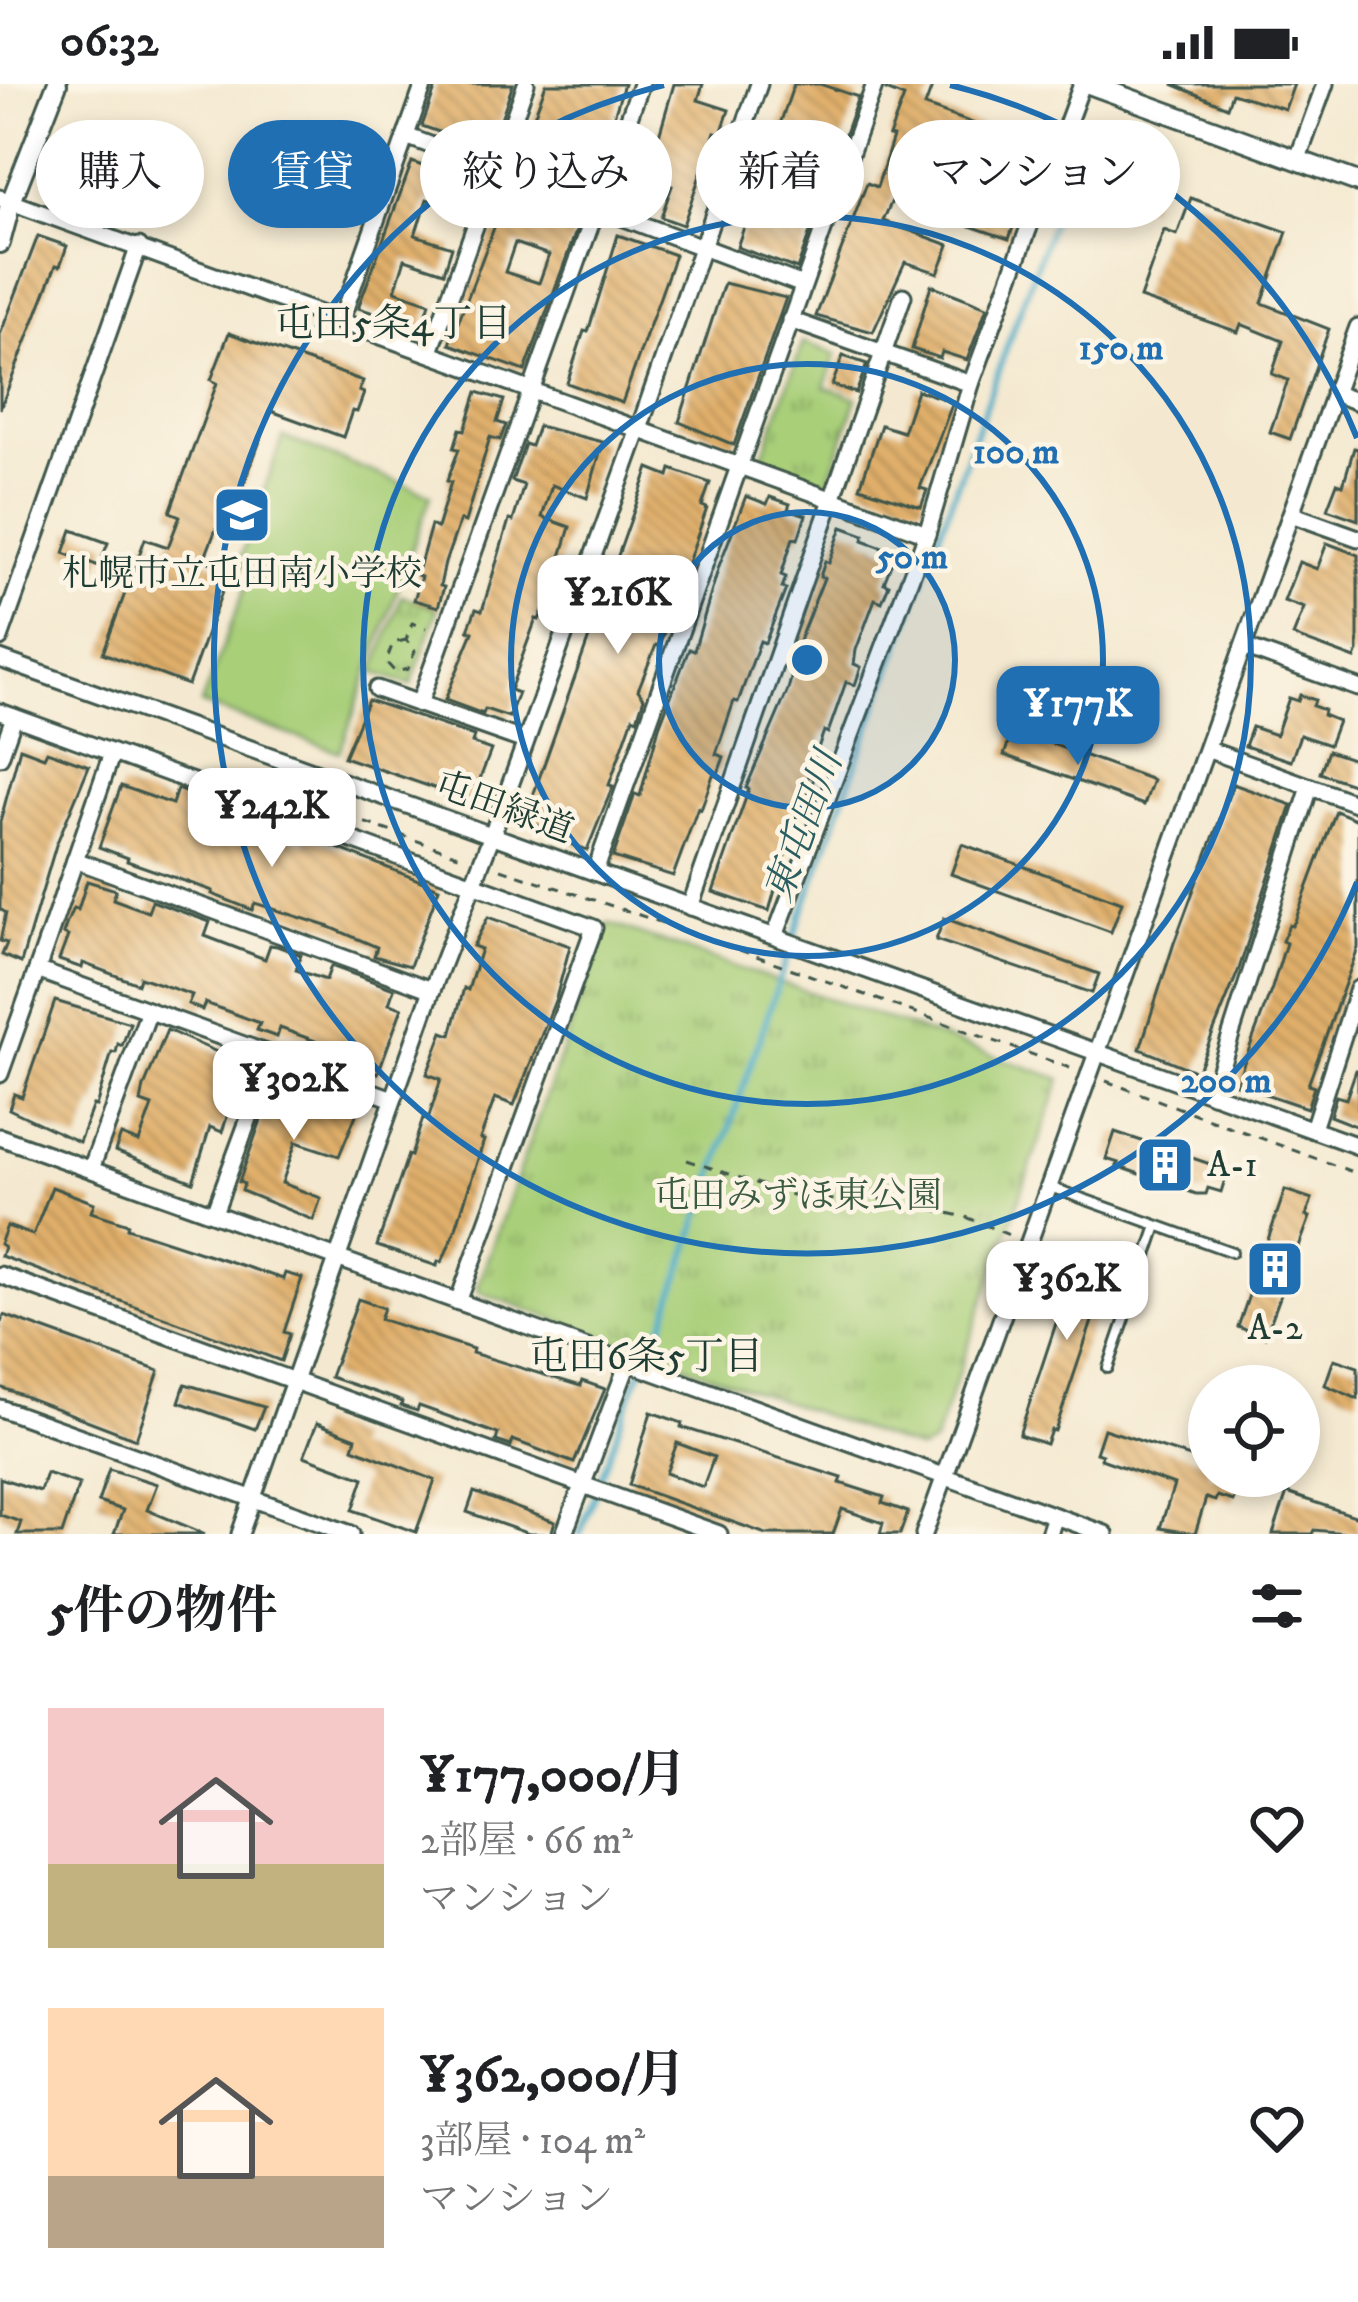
<!DOCTYPE html>
<html lang="ja">
<head>
<meta charset="utf-8">
<style>
	body { margin:0; font-family:"IM FELL DW Pica","Noto Serif JP",serif; background:#f6f6f6; color:#202124; height:100vh; display:flex; flex-direction:column; font-size:45px; white-space:nowrap }
	* { box-sizing:border-box; margin:0 }
	p { font-size:39px; color:#757577 }
	.icon { flex:none; width:66px; height:66px; fill:none; stroke:currentColor; stroke-width:2; stroke-linecap:round; stroke-linejoin:round }
	.map { position:relative; height:1450px; overflow:hidden }
	.sheet { display:flex; flex-direction:column; background:#fff; flex:1 }
	.sheet>* { flex:none }
	.top-card { position:absolute; left:36px; top:36px; width:1287px; height:108px; display:flex; gap:24px }
	.tools { position:absolute; left:1188px; top:1281px; display:grid; gap:24px }
	.tools a { display:grid; place-items:center; width:132px; height:132px; border-radius:50%; background:#fff; box-shadow:0 6px 18px #0003; font-size:60px }
	.price { position:absolute; translate:-50% -102px; padding:0 27px; border-radius:24px; background:#fff; color:#222; font-size:39px; line-height:78px; filter:drop-shadow(0 3px 6px #0008) }
	.price::after { content:''; position:absolute; left:50%; top:72px; width:36px; height:27px; margin-left:-18px; background:inherit; clip-path:polygon(0 0,100% 0,50% 100%) }
	.price.selected { background:#1f6fb2; color:#fff }
	ul { padding:0; list-style:none }
	li { display:flex; align-items:center; gap:36px; height:300px; padding:0 48px }
	li span { display:grid; place-items:center; flex:none; width:336px; height:240px; border-radius:0px; color:#555 }
	li>.icon { margin-inline-start:auto }
	span .icon { width:144px; height:144px; fill:#fffc; stroke-width:1 }
	li b { font-size:51px }
	h2 { display:flex; justify-content:space-between; align-items:center; height:144px; padding:0 48px; font-size:51px }
	.tag { padding:0 42px; border-radius:54px; background:#fff; box-shadow:0 6px 18px #0003; font-size:42px; line-height:108px }
	.tag.selected { background:#1f6fb2; color:#fff }
	.status { display:flex; justify-content:space-between; align-items:center; height:84px; padding:0 60px; background:#fff; direction:ltr }
	.status svg { height:33px; fill:currentColor }
	.map>svg:first-child { display:block }
</style>
</head>
<body>
<div class="status"><b>06:32</b><svg viewBox="0 0 49 12"><path d="M0 12V9h3v3zM5 12V6h3v6zM10 12V3h3v9zM15 12V0h3v12zM26 1h20v11H26zM47 4h2v5h-2z"/></svg></div>
<div class="map">
<svg width="1358" height="1450" viewBox="0 0 1358 1450">
	<defs>
		<pattern id="park-tufts" width="24" height="20" patternUnits="userSpaceOnUse" patternTransform="scale(3)"><rect width="24" height="20" fill="#a9cf79"/><path d="M3 7l-1-3M5 7V3M7 7l1-3M15 17l-1-3M17 17v-4M19 17l1-3" fill="none" stroke="#89a964"/></pattern>
		<pattern id="building-back-hatch" width="6" height="6" patternUnits="userSpaceOnUse" patternTransform="scale(3)"><rect width="6" height="6" fill="#e0af6a"/><path d="M-1 5l2 2M0 0l6 6M5-1l2 2" fill="none" stroke="#b59058"/></pattern>
	</defs>
	<rect width="100%" height="100%" fill="#fcf5e5"/>
	<filter id="ink" filterUnits="userSpaceOnUse"><feTurbulence type="fractalNoise" baseFrequency=".00833" numOctaves="2"/><feDisplacementMap in="SourceGraphic" scale="24" xChannelSelector="R" yChannelSelector="G"/><feConvolveMatrix kernelMatrix="1 2 1 2 8 2 1 2 1" color-interpolation-filters="sRGB"/></filter>
	<filter id="wash" filterUnits="userSpaceOnUse"><feTurbulence type="fractalNoise" baseFrequency=".004" numOctaves="4" result="noise"/><feDisplacementMap in="SourceGraphic" scale="48" xChannelSelector="R" yChannelSelector="G"/><feGaussianBlur stdDeviation="2.7" result="paint"/><feColorMatrix in="noise" values="0 0 0 0 0 0 0 0 0 0 0 0 0 0 0 0 0 1.4 0 .05"/><feComposite in="paint" operator="in"/></filter>
	<g filter="url(#wash)">
		<rect width="100%" height="100%" fill="#f4e9d0"/>
		<polygon fill="#a9cf79" stroke="#648656" stroke-width="3" points="283,353 431,411 340,668 201,620 252,486 238,480"/>
		<g fill="url(#park-tufts)" stroke="#648656" stroke-width="3">
			<polygon points="803,258 836,270 825,303 857,314 827,402 760,379"/>
			<polygon points="402,512 438,525 411,601 374,588"/>
			<polygon points="608,839 1061,995 934,1359 920,1366 479,1208 478,1201"/>
		</g>
		<g fill="none" stroke-linecap="round" stroke-linejoin="round">
			<polyline stroke="#48acc7" stroke-width="6" points="580,1450 635,1299 657,1259 801,832 1082,55"/>
		</g>
		<g id="blocks">
			<g fill="url(#building-back-hatch)" fill-rule="evenodd">
				<polygon points="437,0 513,0 490,66 422,42"/>
				<polygon points="546,0 624,0 590,108 563,98 564,94 517,78"/>
				<polygon points="674,0 703,0 698,16 729,26 721,50 715,48 683,141 661,133 672,102 641,92 648,70 653,72"/>
				<polygon points="794,0 820,0 858,13 797,185 737,163"/>
				<polygon points="887,0 933,0 925,22 986,44 975,74 1031,90 1009,155 970,142 983,103 908,81 883,137 949,161 938,189 905,178 873,248 816,232 867,99 877,103 893,53 889,52 904,13 886,6"/>
				<polygon points="1172,0 1294,0 1285,25 1232,9 1227,23"/>
				<polygon points="1118,65 1163,82 1148,122 1103,105"/>
				<polygon points="412,78 473,102 465,127 427,115 415,151 452,163 444,188 405,175 395,207 430,219 422,244 358,224"/>
				<polygon points="1191,114 1287,148 1262,219 1329,245 1290,355 1270,348 1288,296 1272,290 1283,257 1241,240 1238,248 1140,214 1164,146 1177,151"/>
				<path d="M503 120 578 142 525 287 450 260ZM515 159 549 171 539 199 505 188Z"/>
				<polygon points="618,151 675,171 622,319 567,299 584,247 588,248"/>
				<polygon points="38,152 67,162 60,182 56,181 0,325 0,251"/>
				<polygon points="724,199 786,214 734,361 679,338"/>
				<polygon points="931,201 987,223 967,276 942,268 940,274 912,265"/>
				<polygon points="229,249 363,297 359,307 364,309 357,328 352,327 343,353 271,327 226,449 216,445 204,476 230,486 188,601 103,569 145,455 168,463 180,432 170,428 217,299 211,296"/>
				<polygon points="843,272 867,280 856,309 832,301"/>
				<polygon points="917,306 953,318 920,404 927,406 921,423 860,403 881,341 903,348"/>
				<polygon points="477,308 504,316 497,338 506,341 500,356 490,353 465,438 460,436 445,479 440,502 444,503 438,523 414,516 421,493 417,491 431,441 437,444 451,398 447,397 459,365 454,364 460,345 465,346"/>
				<polygon points="538,342 603,358 587,414 552,401 542,433 570,443 551,506 539,536 536,535 510,606 518,609 509,633 485,625 483,630 445,616 473,548 468,546 476,525 482,527 509,436 513,437 524,401 512,397 525,360 531,362"/>
				<polygon points="1354,364 1358,365 1358,436 1327,425 1337,399 1343,401"/>
				<polygon points="649,384 669,392 671,385 710,399 702,422 707,424 659,562 656,561 638,606 644,614 637,635 633,633 609,701 613,702 587,766 554,754 556,748 524,737"/>
				<polygon points="746,412 767,420 770,413 790,420 788,425 806,431 798,455 793,454 781,491 786,493 782,504 786,505 765,559 760,557 738,618 734,617 716,670 724,673 717,692 713,691 701,726 698,724 673,792 613,773 635,710 640,712 659,643 689,565 694,567 719,482"/>
				<polygon points="842,443 864,451 863,456 896,468 884,499 889,501 882,518 875,515 856,566 854,580 861,583 855,601 846,598 828,649 824,647 808,692 814,694 806,717 801,716 769,827 713,808 749,705 746,704 788,606 795,579 791,577 824,494 820,493 825,477 829,479"/>
				<polygon points="72,446 108,459 99,482 64,469"/>
				<polygon points="1327,459 1358,471 1358,567 1355,575 1293,552 1304,524 1284,517 1299,478 1317,485"/>
				<polygon points="1300,611 1315,616 1313,622 1324,626 1323,631 1338,637 1329,661 1300,651 1291,677 1245,662 1252,643 1276,651 1289,614 1298,617"/>
				<polygon points="368,616 474,652 472,659 491,666 470,721 436,708 437,705 344,673"/>
				<polygon points="1013,646 1153,696 1144,721 1004,671"/>
				<polygon points="20,664 44,673 47,667 89,682 56,761 21,879 2,871 7,859 0,857 6,829 0,825 0,738"/>
				<polygon points="1328,667 1358,677 1358,702 1320,689"/>
				<polygon points="1233,700 1292,721 1239,885 1197,988 1140,965 1174,859"/>
				<polygon points="121,702 172,720 177,705 250,733 244,749 276,761 280,751 304,759 307,752 439,804 410,882 374,872 377,863 330,843 255,819 252,826 212,810 213,807 127,777 128,774 99,763"/>
				<polygon points="1336,727 1358,736 1358,864 1308,1001 1314,1003 1307,1024 1236,1000 1272,904 1286,859 1282,857 1289,841 1292,842 1295,837"/>
				<polygon points="962,760 1122,818 1111,848 951,790"/>
				<polygon points="87,797 116,806 113,815 148,828 152,817 210,838 205,852 265,875 270,861 277,862 301,871 296,886 326,896 331,882 394,905 389,920 402,924 378,989 316,964 318,958 280,944 277,953 257,946 260,939 205,919 202,926 188,920 192,911 140,893 138,900 83,879 82,884 59,876 68,852 63,850 66,841 73,824 78,826"/>
				<polygon points="488,833 570,862 556,914 514,1021 495,1014 480,1055 484,1056 456,1144 442,1178 438,1177 437,1182 377,1162 408,1071 411,1072 423,1034 428,1036 441,995 427,990 443,948 451,951 464,904 468,906 481,865 473,862"/>
				<polygon points="944,834 1099,890 1092,909 936,856"/>
				<polygon points="55,917 130,939 122,962 118,960 116,969 112,968 96,1022 93,1021 79,1058 9,1025 14,1010 22,1013"/>
				<polygon points="167,946 235,976 228,994 244,1000 241,1006 246,1008 239,1027 230,1024 222,1048 210,1043 193,1098 115,1067 121,1051 139,1058 152,1022 141,1018 144,1003"/>
				<polygon points="1356,986 1358,986 1358,1043 1330,1032 1336,1012 1346,1015"/>
				<polygon points="290,992 320,1003 319,1007 344,1016 343,1021 358,1026 339,1072 296,1058 282,1099 321,1114 313,1136 242,1107 244,1100 239,1098 268,1016 281,1021"/>
				<polygon points="1115,1048 1228,1086 1221,1108 1208,1104 1206,1110 1196,1110 1117,1082 1119,1079 1106,1075"/>
				<polygon points="52,1103 94,1119 91,1128 128,1140 127,1144 283,1195 285,1189 302,1194 284,1248 290,1250 281,1277 1,1172 4,1163 0,1160 7,1142 33,1151"/>
				<polygon points="1285,1106 1312,1115 1306,1132 1310,1133 1265,1253 1238,1243"/>
				<polygon points="1083,1158 1113,1168 1112,1178 1055,1347 1051,1346 1046,1360 1019,1351"/>
				<polygon points="358,1215 384,1224 380,1235 473,1265 472,1269 574,1300 581,1302 582,1297 605,1305 574,1379 513,1356 511,1362 496,1357 498,1350 419,1322 417,1327 401,1322 402,1318 395,1315 330,1293"/>
				<polygon points="4,1231 159,1287 136,1355 0,1303 0,1241"/>
				<polygon points="1334,1275 1358,1283 1358,1315 1325,1301"/>
				<polygon points="185,1300 264,1323 255,1345 179,1318"/>
				<path d="M651 1328 682 1339 681 1343 842 1394 840 1399 884 1413 882 1419 908 1428 900 1450H880L883 1439 842 1425 833 1450H766L629 1401ZM677 1359 714 1373 703 1403 666 1389Z"/>
				<polygon points="317,1339 356,1354 353,1364 435,1396 416,1448 353,1426 364,1394 304,1372"/>
				<polygon points="1104,1345 1209,1379 1209,1392 1242,1392 1233,1417 1217,1412 1215,1417 1206,1414 1195,1450 1160,1444 1174,1401 1101,1375 1102,1371 1096,1369"/>
				<polygon points="109,1385 157,1400 147,1426 205,1450 114,1450 123,1426 98,1418"/>
				<polygon points="46,1389 79,1400 62,1450 17,1450 21,1438 0,1431 0,1394 40,1407"/>
				<polygon points="474,1408 555,1438 551,1450 529,1450 467,1428"/>
				<polygon points="1287,1409 1358,1433 1358,1450 1314,1446 1312,1450 1273,1450"/>
			</g>
		</g>
	</g>
	<g filter="url(#ink)">
		<use href="#blocks" fill-opacity="0" stroke="#3f574b" stroke-width="3"/>
		<g fill="none" stroke-linecap="round" stroke-linejoin="round">
			<defs>
				<g id="service">
					<polyline points="1050,1103 1232,1168"/>
					<polyline points="1108,1284 1157,1142"/>
				</g>
				<g id="minor">
					<polyline points="406,52 803,201"/>
					<polyline points="1297,77 1325,0"/>
					<polyline points="0,114 927,450"/>
					<polyline points="341,236 424,0"/>
					<polyline points="790,236 971,300"/>
					<polyline points="430,268 526,0"/>
					<polyline points="1333,309 1358,318"/>
					<polyline points="1291,430 1358,454"/>
					<polyline points="0,554 139,162"/>
					<polyline points="1244,563 1358,604"/>
					<polyline points="0,575 1358,1062"/>
					<polyline points="377,605 525,657"/>
					<polyline points="419,620 641,0"/>
					<polyline points="0,628 14,633 0,673"/>
					<polyline points="14,633 594,844 458,1218"/>
					<polyline points="1209,666 1358,720"/>
					<polyline points="75,776 432,906"/>
					<polyline points="595,788 875,0"/>
					<polyline points="690,823 903,212"/>
					<polyline points="775,852 927,450 971,300 1082,0"/>
					<polyline points="37,886 112,669"/>
					<polyline points="0,990 37,886 393,1015"/>
					<polyline points="1212,1010 1310,703"/>
					<polyline points="1313,1045 1358,905"/>
					<polyline points="0,1053 1105,1450"/>
					<polyline points="91,1085 149,927"/>
					<polyline points="214,1129 272,972"/>
					<polyline points="0,1191 719,1450"/>
					<polyline points="0,1324 351,1450"/>
					<polyline points="240,1450 432,906 492,751 639,345 759,0"/>
					<polyline points="564,1450 628,1279"/>
					<polyline points="924,1450 1358,243"/>
					<polyline points="1049,1450 1055,1432"/>
				</g>
				<g id="tertiary">
					<polyline points="1089,0 1358,98"/>
					<polyline points="0,159 11,118 57,0"/>
				</g>
			</defs>
			<use href="#service" stroke="#3f574b" stroke-width="14"/>
			<use href="#minor" stroke="#3f574b" stroke-width="21"/>
			<use href="#tertiary" stroke="#3f574b" stroke-width="24"/>
			<g stroke="#3f574b" stroke-width="3" stroke-dasharray="9 9" stroke-linecap="butt">
				<polyline points="406,556 393,559 386,578 395,588 408,585 415,567 406,556 412,539 426,544"/>
				<polyline points="280,709 464,773"/>
				<polyline points="501,785 675,843 1070,984"/>
				<polyline points="1106,997 1358,1090"/>
				<polyline points="687,1076 807,1116 883,1115 966,1133 1011,1152"/>
			</g>
			<use href="#service" stroke="#fff" stroke-width="8"/>
			<use href="#minor" stroke="#fff" stroke-width="15"/>
			<use href="#tertiary" stroke="#fff" stroke-width="18"/>
		</g>
	</g>
	<circle cx="807" cy="576" r="148" fill="#1f6fb2" fill-opacity=".12"/>
	<g fill="none" stroke="#1f6fb2" stroke-width="6">
		<circle cx="807" cy="576" r="148"/>
		<circle cx="807" cy="576" r="296"/>
		<circle cx="807" cy="576" r="444"/>
		<path d="M1357 798A593 593 0 1 1 664 1M950 1A593 593 0 0 1 1357 354"/>
	</g>
	<defs>
		<symbol id="school-square" viewBox="-11 -11 22 22"><rect x="-9" y="-9" width="18" height="18" rx="4" fill="#1f6fb2" stroke="#fcf5e5"/><path d="M0-5L7-2L0 1L-7-2ZM-4 1L0 2.5L4 1V4Q0 6-4 4Z" fill="#fff"/></symbol>
		<symbol id="building-square" viewBox="-11 -11 22 22"><rect x="-9" y="-9" width="18" height="18" rx="4" fill="#1f6fb2" stroke="#fcf5e5"/><path d="M-4-6H4V6H1V3H-1V6H-4ZM-2.5-4.3h1.7v1.8h-1.7ZM.8-4.3h1.7v1.8H.8ZM-2.5-1h1.7V.8h-1.7ZM.8-1h1.7V.8H.8Z" fill="#fff"/></symbol>
	</defs>
	<g fill-rule="evenodd">
		<use href="#school-square" x="209" y="398" width="66" height="66"/>
		<use href="#building-square" x="1132" y="1048" width="66" height="66"/>
		<use href="#building-square" x="1242" y="1152" width="66" height="66"/>
	</g>
	<g text-anchor="middle" dominant-baseline="central" stroke-width="9" stroke-linejoin="round" paint-order="stroke">
		<g font-size="36" fill="#1f3d34" stroke="#fcf5e5">
			<text x="242" y="490">札幌市立屯田南小学校</text>
			<text x="1207" y="1081" text-anchor="start">A-1</text>
			<text x="1275" y="1244">A-2</text>
		</g>
		<g font-size="36" fill="#1f3d34" stroke="#fcf5e5">
			<text transform="translate(504 724) rotate(20)">屯田緑道</text>
		</g>
		<g font-size="36" fill="#3b5a42" stroke="#fcf5e5">
			<text x="798" y="1112">屯田みずほ東公園</text>
		</g>
		<g font-size="39" fill="#1f3d34" stroke="#fcf5e5">
			<text x="393" y="240">屯田5条4丁目</text>
			<text x="646" y="1273">屯田6条5丁目</text>
		</g>
		<g font-size="39" font-style="italic" fill="#2b5e60" stroke="#fcf5e5">
			<text transform="translate(804 743) rotate(-70)">東屯田川</text>
		</g>
	</g>
	<circle cx="807" cy="576" r="18" fill="#1f6fb2" stroke="#fcf5e5" stroke-width="6"/>
	<g font-size="36" text-anchor="middle" font-weight="bold" fill="#1f6fb2" stroke="#fcf5e5" stroke-width="9" stroke-linejoin="round" paint-order="stroke">
		<text x="1121" y="275">150 m</text>
		<text x="1016" y="379">100 m</text>
		<text x="912" y="484">50 m</text>
		<text x="1226" y="1008">200 m</text>
	</g>
</svg>
<div class="tools">
<a><svg class="icon" aria-label="locate" viewBox="0 0 24 24"><circle cx="12" cy="12" r="6"/><path d="M12 2v4M12 18v4M2 12h4M18 12h4"/></svg></a>
</div>
<b class="price" style="left:618px;top:573px">¥216K</b>
<b class="price selected" style="left:1078px;top:684px">¥177K</b>
<b class="price" style="left:272px;top:786px">¥242K</b>
<b class="price" style="left:294px;top:1059px">¥302K</b>
<b class="price" style="left:1067px;top:1259px">¥362K</b>
<div class="top-card">
<a class="tag">購入</a>
<a class="tag selected">賃貸</a>
<a class="tag">絞り込み</a>
<a class="tag">新着</a>
<a class="tag">マンション</a>
</div>
</div>
<section class="sheet">
<h2>5件の物件<svg class="icon" aria-label="filters" viewBox="0 0 24 24"><path d="M4 7h16M4 17h16"/><circle cx="9" cy="7" r="2"/><circle cx="15" cy="17" r="2"/></svg></h2>
<ul>
<li><span style="background:linear-gradient(#f6c9c9 65%,#c2b280 0)"><svg class="icon" aria-label="home" viewBox="0 0 24 24"><path d="M3 11l9-7 9 7M6 9v11h12V9"/></svg></span><div><b>¥177,000/月</b><p>2部屋 · 66 m²</p><p>マンション</p></div><svg class="icon" aria-label="heart" viewBox="0 0 24 24"><path d="M12 20l-8-8c-3-5 5-10 8-4 3-6 11-1 8 4z"/></svg></li>
<li><span style="background:linear-gradient(#ffd9b3 70%,#b9a48a 0)"><svg class="icon" aria-label="home" viewBox="0 0 24 24"><path d="M3 11l9-7 9 7M6 9v11h12V9"/></svg></span><div><b>¥362,000/月</b><p>3部屋 · 104 m²</p><p>マンション</p></div><svg class="icon" aria-label="heart" viewBox="0 0 24 24"><path d="M12 20l-8-8c-3-5 5-10 8-4 3-6 11-1 8 4z"/></svg></li>
</ul>
</section>
</body>
</html>
